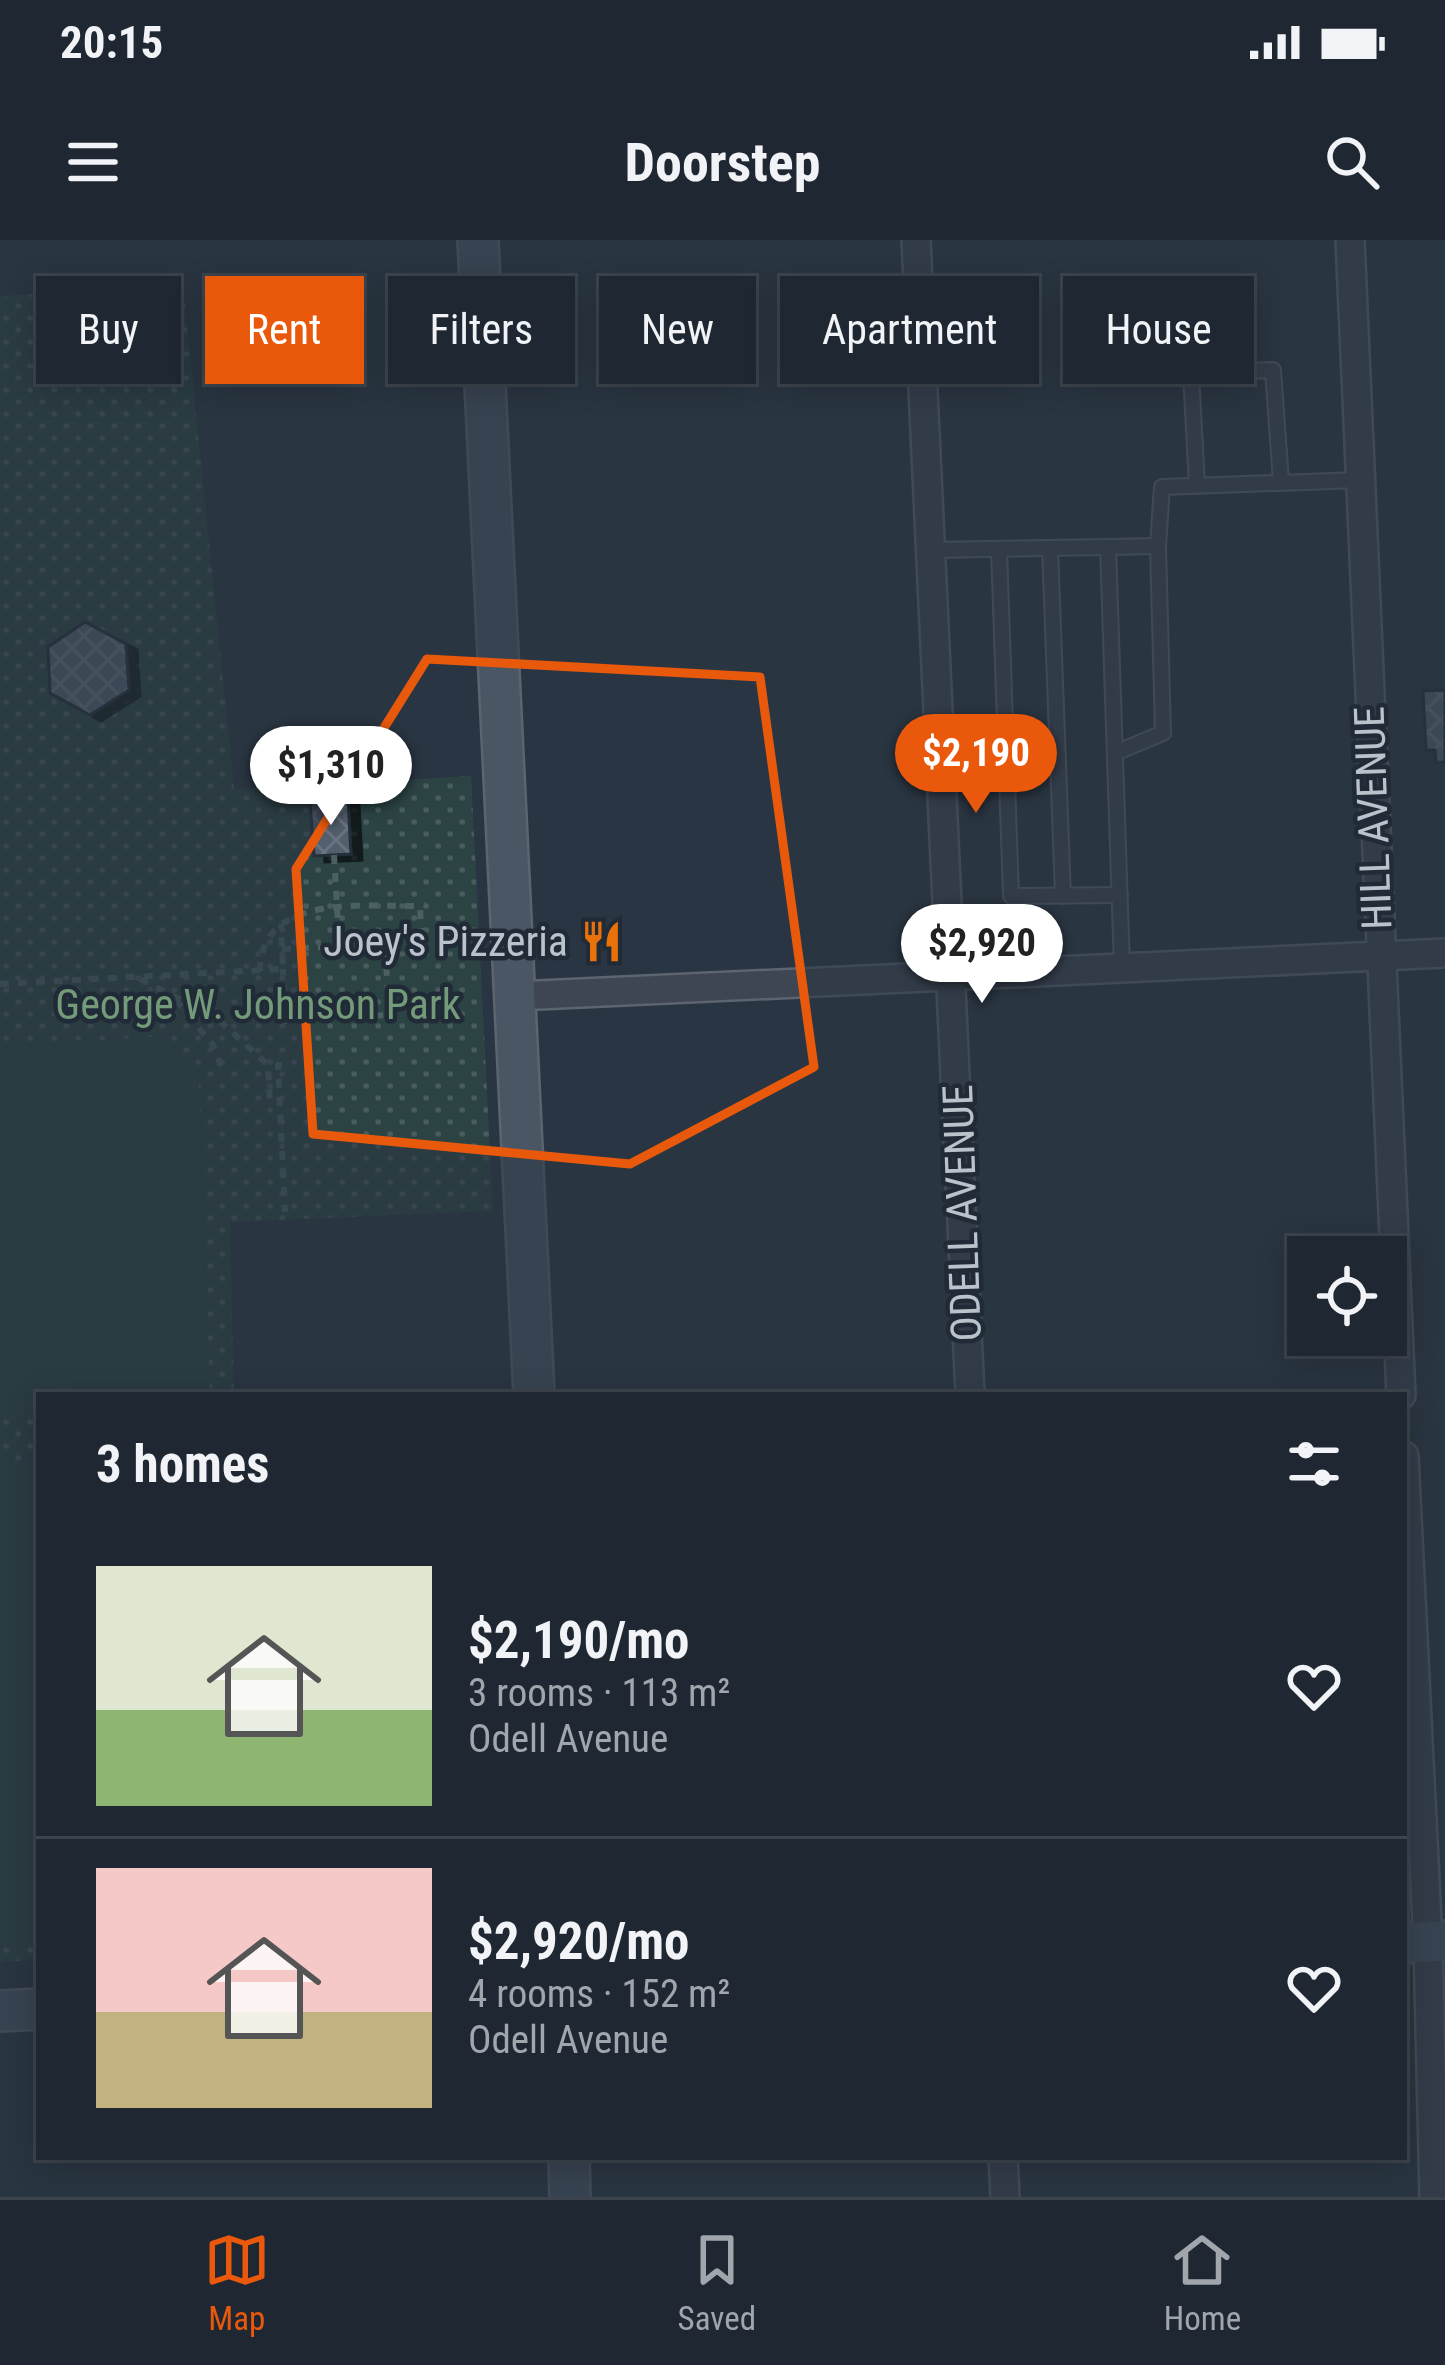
<!DOCTYPE html>
<html lang="en">
<head>
<meta charset="utf-8">
<style>
	body { margin:0; font-family:"Roboto Condensed",sans-serif; background:#27303a; color:#f1f3f6; height:100vh; display:flex; flex-direction:column; font-size:45px; white-space:nowrap }
	* { box-sizing:border-box; margin:0 }
	p { font-size:39px; color:#a1a6ac }
	.icon { flex:none; width:66px; height:66px; fill:none; stroke:currentColor; stroke-width:2; stroke-linecap:round; stroke-linejoin:round }
	.map { position:relative; flex:1; overflow:hidden }
	.sheet { position:absolute; left:36px; top:1152px; width:1371px; height:768px; display:flex; flex-direction:column; background:#1f2832; border-radius:0px; box-shadow:0 6px 30px #0003,0 0 0 3px #3c444d }
	.sheet>* { flex:none }
	.top-card { position:absolute; left:36px; top:36px; width:1374px; height:108px; display:flex; gap:24px }
	.buttons { position:absolute; left:1287px; top:996px; display:grid; gap:24px }
	.buttons a { display:grid; place-items:center; width:120px; height:120px; border-radius:0px; background:#1f2832; box-shadow:0 6px 30px #0003,0 0 0 3px #3c444d; font-size:60px }
	.price { position:absolute; translate:-50% -102px; padding:0 27px; border-radius:42px; background:#fff; color:#222; font-size:39px; line-height:78px; filter:drop-shadow(0 3px 6px #0008) }
	.price::after { content:''; position:absolute; left:50%; top:72px; width:36px; height:27px; margin-left:-18px; background:inherit; clip-path:polygon(0 0,100% 0,50% 100%) }
	.price.active { background:#ea580c; color:#fff }
	ul { padding:0; list-style:none }
	li { display:flex; align-items:center; gap:36px; height:300px; padding:0 60px }
	li+li { border-top:3px solid #3c444d }
	li span { display:grid; place-items:center; flex:none; width:336px; height:240px; border-radius:0px; color:#555 }
	li>.icon { margin-inline-start:auto }
	span .icon { width:144px; height:144px; fill:#fffc; stroke-width:1 }
	li b { font-size:51px }
	h2 { display:flex; justify-content:space-between; align-items:center; height:144px; padding:0 60px; font-size:51px }
	.chip { padding:0 42px; border-radius:0px; background:#1f2832; box-shadow:0 6px 30px #0003,0 0 0 3px #3c444d; font-size:42px; line-height:108px }
	.chip.active { background:#ea580c; color:#fff }
	.status { display:flex; justify-content:space-between; align-items:center; height:84px; padding:0 60px; background:#1f2832; direction:ltr }
	.status svg { height:33px; fill:currentColor }
	header { display:flex; justify-content:space-between; align-items:center; height:156px; padding:0 60px; background:#1f2832; font-size:54px; font-weight:700 }
	.dock { display:flex; justify-content:space-around; align-items:center; height:168px; border-top:3px solid #3c444d; background:#1f2832; font-size:33px; color:#a1a6ac }
	.dock a { display:grid; justify-items:center; gap:6px }
	.dock .active { color:#ea580c }
	.map>svg:first-child { display:block }
</style>
</head>
<body>
<div class="status"><b>20:15</b><svg viewBox="0 0 49 12"><path d="M0 12V9h3v3zM5 12V6h3v6zM10 12V3h3v9zM15 12V0h3v12zM26 1h20v11H26zM47 4h2v5h-2z"/></svg></div>
<header><svg class="icon" aria-label="menu" viewBox="0 0 24 24"><path d="M4 6h16M4 12h16M4 18h16"/></svg>Doorstep<svg class="icon" aria-label="search" viewBox="0 0 24 24"><circle cx="10" cy="10" r="6"/><path d="M15 15l6 6"/></svg></header>
<div class="map">
<svg width="1445" height="1957" viewBox="0 0 1445 1957">
	<defs>
		<pattern id="grass-dots" width="8" height="8" patternUnits="userSpaceOnUse" patternTransform="scale(3)"><rect width="8" height="8" fill="#2c4344"/><path d="M2 2h.1M6 6h.1" fill="none" stroke="#485c5e" stroke-width="1.8" stroke-linecap="round"/></pattern>
		<pattern id="building-cross-hatch" width="8" height="8" patternUnits="userSpaceOnUse" patternTransform="scale(3)"><rect width="8" height="8" fill="#525e6d"/><path d="M0 0l8 8M0 8l8-8" fill="none" stroke="#697381"/></pattern>
		<filter id="shadow"><feDropShadow dx="11" dy="6" stdDeviation="0" flood-color="#0009"/></filter>
	</defs>
	<rect width="100%" height="100%" fill="#293542"/>
	<polygon fill="url(#grass-dots)" points="183,46 234,549 471,536 493,971 230,982 234,1155 39,1155 39,1720 0,1722 0,56"/>
	<g fill="#2c4344">
		<polygon points="167,796 198,826 210,1155 39,1155 39,1176 0,1171 0,807"/>
		<polygon points="39,1217 39,1705 0,1706 0,1224"/>
	</g>
	<g fill="url(#building-cross-hatch)" stroke="#242d39" stroke-width="3" filter="url(#shadow)">
		<polygon points="85,382 126,404 129,450 90,475 50,453 48,407"/>
		<polygon points="1445,450 1445,522 1436,523 1435,510 1426,510 1423,451"/>
		<polygon points="348,559 351,614 314,616 310,562"/>
	</g>
	<g fill="none" stroke-linecap="round" stroke-linejoin="round">
		<defs>
			<g id="lane">
				<polyline points="1197,245 1191,134 1273,130 1281,242"/>
				<polyline points="1108,307 1158,306"/>
				<polyline points="1050,308 1063,656"/>
				<polyline points="999,309 1011,656 1120,655"/>
				<polyline points="931,310 1108,307 1122,728"/>
				<polyline points="1115,513 1163,493 1158,306 1162,247 1359,240"/>
			</g>
			<g id="street">
				<polyline points="916,0 970,1155"/>
				<polyline points="1350,0 1401,1155"/>
				<polyline points="517,756 1445,713"/>
				<polyline points="1404,1216 1428,1702 1434,1957"/>
				<polyline points="1003,1917 1005,1957"/>
			</g>
			<g id="secondary">
				<polyline points="478,0 534,1155"/>
				<polyline points="1404,1703 1445,1701"/>
				<polyline points="0,1771 39,1769"/>
				<polyline points="569,1917 570,1957"/>
			</g>
		</defs>
		<use href="#lane" stroke="#5b646f" stroke-width="18"/>
		<use href="#street" stroke="#5b646f" stroke-width="32"/>
		<use href="#secondary" stroke="#5b646f" stroke-width="44"/>
		<g stroke="#4b6062" stroke-width="6" stroke-dasharray="9 9" stroke-linecap="butt">
			<polyline points="334,615 338,684"/>
			<polyline points="282,709 385,704 389,775 285,781 283,729"/>
			<polyline points="422,715 420,666 426,665"/>
			<path d="M260 731C260 652 367 667 420 666"/>
			<polyline points="140,739 218,779 268,825 270,863"/>
			<polyline points="0,744 283,729 281,684"/>
			<polyline points="176,760 213,805 224,834"/>
			<polyline points="282,825 278,825 285,972"/>
		</g>
		<use href="#lane" stroke="#3d4652" stroke-width="14"/>
		<use href="#street" stroke="#3d4652" stroke-width="27"/>
		<use href="#secondary" stroke="#4b5665" stroke-width="39"/>
	</g>
	<path d="M0 0H1445V1957H0ZM427 419 760 437 814 827 630 924 313 894 296 629Z" fill="#293542" fill-opacity=".55" fill-rule="evenodd"/>
	<path fill="none" stroke="#e8590c" stroke-width="9" stroke-linejoin="round" d="M427 419 760 437 814 827 630 924 313 894 296 629Z"/>
	<defs>
		<symbol id="restaurant-bare" viewBox="-9 -9 18 18"><path d="M-5-6h1v4h1v-4h1v4h1v-4h1v5L-1.5 .5V6h-2V.5L-5-1ZM5-6V6H3V1.5H1.5Q1.5-4 5-6Z" fill="#e8710a" stroke="#212b37" stroke-width="2.5" paint-order="stroke"/></symbol>
	</defs>
	<g fill-rule="evenodd">
		<use href="#restaurant-bare" x="572" y="672" width="59" height="59"/>
	</g>
	<g text-anchor="middle" dominant-baseline="central" stroke-width="9" stroke-linejoin="round" paint-order="stroke">
		<g font-size="42" fill="#bac2cc" stroke="#212b37">
			<text transform="translate(1373 578) rotate(-92)">HILL AVENUE</text>
			<text transform="translate(962 973) rotate(-92)">ODELL AVENUE</text>
		</g>
		<g font-size="42" fill="#bac2cc" stroke="#212b37" text-anchor="end">
			<text x="568" y="701">Joey's Pizzeria</text>
		</g>
		<g font-size="42" fill="#739b7a" stroke="#212b37">
			<text x="258" y="764">George W. Johnson Park</text>
		</g>
	</g>
</svg>
<div class="buttons">
<a><svg class="icon" aria-label="locate" viewBox="0 0 24 24"><circle cx="12" cy="12" r="6"/><path d="M12 2v4M12 18v4M2 12h4M18 12h4"/></svg></a>
</div>
<b class="price active" style="left:976px;top:576px">$2,190</b>
<b class="price" style="left:331px;top:588px">$1,310</b>
<b class="price" style="left:982px;top:766px">$2,920</b>
<div class="top-card">
<a class="chip">Buy</a>
<a class="chip active">Rent</a>
<a class="chip">Filters</a>
<a class="chip">New</a>
<a class="chip">Apartment</a>
<a class="chip">House</a>
</div>
<section class="sheet">
<h2>3 homes<svg class="icon" aria-label="filters" viewBox="0 0 24 24"><path d="M4 7h16M4 17h16"/><circle cx="9" cy="7" r="2"/><circle cx="15" cy="17" r="2"/></svg></h2>
<ul>
<li><span style="background:linear-gradient(#dfe7d0 60%,#8fb573 0)"><svg class="icon" aria-label="home" viewBox="0 0 24 24"><path d="M3 11l9-7 9 7M6 9v11h12V9"/></svg></span><div><b>$2,190/mo</b><p>3 rooms · 113 m²</p><p>Odell Avenue</p></div><svg class="icon" aria-label="heart" viewBox="0 0 24 24"><path d="M12 20l-8-8c-3-5 5-10 8-4 3-6 11-1 8 4z"/></svg></li>
<li><span style="background:linear-gradient(#f6c9c9 60%,#c2b280 0)"><svg class="icon" aria-label="home" viewBox="0 0 24 24"><path d="M3 11l9-7 9 7M6 9v11h12V9"/></svg></span><div><b>$2,920/mo</b><p>4 rooms · 152 m²</p><p>Odell Avenue</p></div><svg class="icon" aria-label="heart" viewBox="0 0 24 24"><path d="M12 20l-8-8c-3-5 5-10 8-4 3-6 11-1 8 4z"/></svg></li>
</ul>
</section>
</div>
<nav class="dock">
<a class="active"><svg class="icon" aria-label="map" viewBox="0 0 24 24"><path d="M3 6l6-2 6 2 6-2v14l-6 2-6-2-6 2zM9 4v14M15 6v14"/></svg>Map</a>
<a><svg class="icon" aria-label="saved" viewBox="0 0 24 24"><path d="M7 4h10v16l-5-4-5 4z"/></svg>Saved</a>
<a><svg class="icon" aria-label="home" viewBox="0 0 24 24"><path d="M3 11l9-7 9 7M6 9v11h12V9"/></svg>Home</a>
</nav>
</body>
</html>
